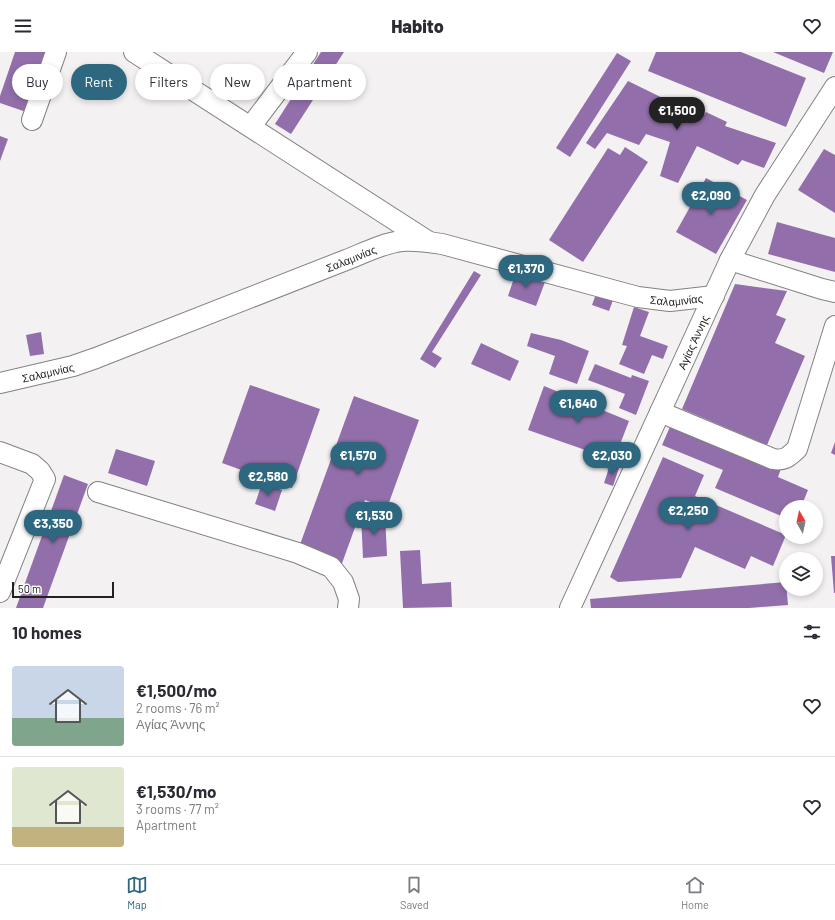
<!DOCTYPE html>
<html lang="en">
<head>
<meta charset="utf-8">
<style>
	body { margin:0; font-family:Barlow,sans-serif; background:#f2f2f3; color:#2b2b33; height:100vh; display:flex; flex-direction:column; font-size:15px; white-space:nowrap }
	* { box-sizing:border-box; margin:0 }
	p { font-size:13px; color:#7c7c81 }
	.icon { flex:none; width:22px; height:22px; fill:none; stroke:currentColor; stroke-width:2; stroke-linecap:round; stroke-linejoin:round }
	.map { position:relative; height:556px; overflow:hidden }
	.side { display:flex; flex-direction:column; background:#fff; flex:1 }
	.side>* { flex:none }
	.banner { position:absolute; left:12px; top:12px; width:400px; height:36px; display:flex; gap:8px }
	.needle { width:26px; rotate:351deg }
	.controls { position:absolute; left:779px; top:448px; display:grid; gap:8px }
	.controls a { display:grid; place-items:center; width:44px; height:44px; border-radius:50%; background:#fff; box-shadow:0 2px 6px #0003; font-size:20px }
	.scale { position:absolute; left:12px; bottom:10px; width:102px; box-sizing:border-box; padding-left:4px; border:2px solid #222121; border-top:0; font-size:11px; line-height:14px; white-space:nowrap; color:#222121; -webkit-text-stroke:3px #fff; paint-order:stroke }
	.price { position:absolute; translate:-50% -34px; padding:0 9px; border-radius:14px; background:#2d6780; color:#fff; font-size:13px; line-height:26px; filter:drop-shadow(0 1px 2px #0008) }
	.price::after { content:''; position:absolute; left:50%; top:24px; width:12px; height:9px; margin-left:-6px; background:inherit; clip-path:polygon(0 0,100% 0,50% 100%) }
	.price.selected { background:#222; color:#fff }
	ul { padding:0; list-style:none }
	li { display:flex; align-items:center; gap:12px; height:100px; padding:0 12px }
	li+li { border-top:1px solid #e1e1e2 }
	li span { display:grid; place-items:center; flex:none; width:112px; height:80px; border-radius:4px; color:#555 }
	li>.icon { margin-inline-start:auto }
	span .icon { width:48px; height:48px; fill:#fffc; stroke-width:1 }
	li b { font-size:17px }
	h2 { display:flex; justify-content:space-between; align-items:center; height:48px; padding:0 12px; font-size:17px }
	.chip { padding:0 14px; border-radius:18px; background:#fff; box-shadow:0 2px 6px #0003; font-size:14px; line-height:36px }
	.chip.selected { background:#2d6780; color:#fff }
	header { display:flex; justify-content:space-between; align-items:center; height:52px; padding:0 12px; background:#fff; font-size:18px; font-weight:800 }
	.dock { display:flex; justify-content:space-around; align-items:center; height:56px; border-top:1px solid #e1e1e2; background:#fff; font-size:11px; color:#7c7c81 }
	.dock a { display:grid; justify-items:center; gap:2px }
	.dock .selected { color:#2d6780 }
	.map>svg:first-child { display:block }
</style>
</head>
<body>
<header><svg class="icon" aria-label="menu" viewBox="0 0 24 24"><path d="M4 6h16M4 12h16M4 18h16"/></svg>Habito<svg class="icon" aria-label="heart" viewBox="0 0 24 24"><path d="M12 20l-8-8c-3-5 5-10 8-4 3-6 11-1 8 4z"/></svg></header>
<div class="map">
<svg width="835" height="556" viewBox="0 0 835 556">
	<rect width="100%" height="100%" fill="#f4f1f3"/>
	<g fill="#926faa">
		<polygon points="15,0 49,0 29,61 0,51 0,44"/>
		<polygon points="321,0 344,0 291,82 275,72"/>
		<polygon points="656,0 741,0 806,26 786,75 648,19"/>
		<polygon points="773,0 833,0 824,21"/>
		<polygon points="617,1 631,9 570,105 556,96"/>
		<polygon points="628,29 681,55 683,52 704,63 706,60 727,70 725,74 776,91 764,116 742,108 738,113 697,94 678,131 660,124 670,90 646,82 639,93 607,81 595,97 586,91"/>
		<polygon points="0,84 8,87 0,109"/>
		<polygon points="625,95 648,110 583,210 549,188 608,96 620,103"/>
		<polygon points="824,97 835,103 835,161 798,138"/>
		<polygon points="706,126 747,148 716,202 676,180"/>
		<polygon points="777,170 835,186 835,220 768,202"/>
		<polygon points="474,219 481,223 432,300 442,306 435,316 420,307"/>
		<polygon points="516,220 545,230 536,254 508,244"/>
		<polygon points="735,232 787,239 776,263 786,267 775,291 805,304 767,393 682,357"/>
		<polygon points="596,242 613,248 609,259 592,253"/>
		<polygon points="634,255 649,260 640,284 668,294 663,307 652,303 644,322 619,312 627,294 622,293"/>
		<polygon points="41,280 44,302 30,304 26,283"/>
		<polygon points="531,281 561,288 589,299 577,332 549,322 555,304 527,294"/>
		<polygon points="481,291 519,309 510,329 471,312"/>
		<polygon points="595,312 631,326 632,323 649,329 636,363 619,356 625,342 588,328"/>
		<polygon points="250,333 320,357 292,436 222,411"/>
		<polygon points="544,334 629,369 614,408 528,378"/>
		<polygon points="354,344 419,368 387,456 365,448 341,514 298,498"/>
		<polygon points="673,368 782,414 778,425 808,438 801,455 786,455 786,466 715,436 723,418 662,393"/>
		<polygon points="835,390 835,403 831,401"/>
		<polygon points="116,397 155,409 147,434 108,421"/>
		<polygon points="663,405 704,423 695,444 786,483 773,514 751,504 745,517 695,495 681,526 618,530 610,525"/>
		<polygon points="610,413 619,416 613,434 604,431"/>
		<polygon points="64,423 88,432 43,556 16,556"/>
		<polygon points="262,431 282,438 275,459 255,452"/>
		<polygon points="385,461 387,504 363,506 361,463"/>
		<polygon points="420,498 422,532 451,530 452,555 403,556 400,499"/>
		<polygon points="831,504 835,504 835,541 834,541"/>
		<polygon points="786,530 788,553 749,556 591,556 590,547"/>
	</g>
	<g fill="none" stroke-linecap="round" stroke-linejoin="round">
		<defs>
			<g id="minor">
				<polyline points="134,0 429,190"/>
				<polyline points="32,68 56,0"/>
				<polyline points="251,74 307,0"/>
				<polyline points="730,208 822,237 835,240"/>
				<path id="s1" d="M0 331 73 314 96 306 346 208C364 201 383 191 402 189 415 188 429 190 442 192L638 245 670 249 714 244"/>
				<path d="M660 360 773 407C785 409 788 405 797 397L835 274"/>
				<polyline points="0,400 32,412 40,419 45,427 0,540"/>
				<polyline points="98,440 298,501 331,515 343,530 349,547 348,556"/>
				<path id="s2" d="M570 556 730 208 765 143 835 35"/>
			</g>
		</defs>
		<use href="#minor" stroke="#838082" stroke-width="22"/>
		<use href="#minor" stroke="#fff" stroke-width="20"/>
	</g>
	<g text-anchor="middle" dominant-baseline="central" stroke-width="3" stroke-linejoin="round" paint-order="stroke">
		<g font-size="11" fill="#222121" stroke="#fff">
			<text stroke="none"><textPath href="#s1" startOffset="373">Σαλαμινίας</textPath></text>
			<text stroke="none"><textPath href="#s1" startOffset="709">Σαλαμινίας</textPath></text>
			<text stroke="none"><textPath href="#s2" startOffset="293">Αγίας Άννης</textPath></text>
			<text stroke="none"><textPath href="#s1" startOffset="49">Σαλαμινίας</textPath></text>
		</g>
	</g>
</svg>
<div class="controls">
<a><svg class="needle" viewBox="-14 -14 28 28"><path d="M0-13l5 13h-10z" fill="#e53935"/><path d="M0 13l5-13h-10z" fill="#7c7c81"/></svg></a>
<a><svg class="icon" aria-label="layers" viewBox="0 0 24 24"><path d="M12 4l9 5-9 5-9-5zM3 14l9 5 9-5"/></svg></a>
</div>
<div class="scale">50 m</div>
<b class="price selected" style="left:677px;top:79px">€1,500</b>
<b class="price" style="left:711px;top:164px">€2,090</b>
<b class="price" style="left:526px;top:237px">€1,370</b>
<b class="price" style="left:578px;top:372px">€1,640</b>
<b class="price" style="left:358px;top:424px">€1,570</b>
<b class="price" style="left:612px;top:424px">€2,030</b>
<b class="price" style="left:268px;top:445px">€2,580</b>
<b class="price" style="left:688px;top:479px">€2,250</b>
<b class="price" style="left:374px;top:484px">€1,530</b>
<b class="price" style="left:53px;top:492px">€3,350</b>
<div class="banner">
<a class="chip">Buy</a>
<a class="chip selected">Rent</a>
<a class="chip">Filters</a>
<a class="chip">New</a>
<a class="chip">Apartment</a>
</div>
</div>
<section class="side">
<h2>10 homes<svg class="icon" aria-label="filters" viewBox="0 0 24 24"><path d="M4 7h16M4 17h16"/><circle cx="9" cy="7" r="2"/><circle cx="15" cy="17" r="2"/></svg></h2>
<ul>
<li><span style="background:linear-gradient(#c9d6e8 65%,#7fa58c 0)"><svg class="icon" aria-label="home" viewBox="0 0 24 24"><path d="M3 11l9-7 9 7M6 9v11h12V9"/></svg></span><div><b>€1,500/mo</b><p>2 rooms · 76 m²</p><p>Αγίας Άννης</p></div><svg class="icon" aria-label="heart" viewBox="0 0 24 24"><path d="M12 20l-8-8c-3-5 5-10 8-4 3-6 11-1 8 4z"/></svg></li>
<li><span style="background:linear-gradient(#dfe7d0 75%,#c2b280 0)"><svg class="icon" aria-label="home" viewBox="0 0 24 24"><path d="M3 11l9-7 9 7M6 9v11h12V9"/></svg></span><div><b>€1,530/mo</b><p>3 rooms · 77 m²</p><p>Apartment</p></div><svg class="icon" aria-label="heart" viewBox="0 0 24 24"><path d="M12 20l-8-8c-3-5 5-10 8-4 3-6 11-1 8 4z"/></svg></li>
</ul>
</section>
<nav class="dock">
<a class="selected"><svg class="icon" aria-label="map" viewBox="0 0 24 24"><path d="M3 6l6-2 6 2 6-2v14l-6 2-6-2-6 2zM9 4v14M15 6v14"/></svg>Map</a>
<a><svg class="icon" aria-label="saved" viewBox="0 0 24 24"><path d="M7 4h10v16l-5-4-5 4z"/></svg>Saved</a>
<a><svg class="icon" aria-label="home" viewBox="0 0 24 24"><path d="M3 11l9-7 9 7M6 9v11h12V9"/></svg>Home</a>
</nav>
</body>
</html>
